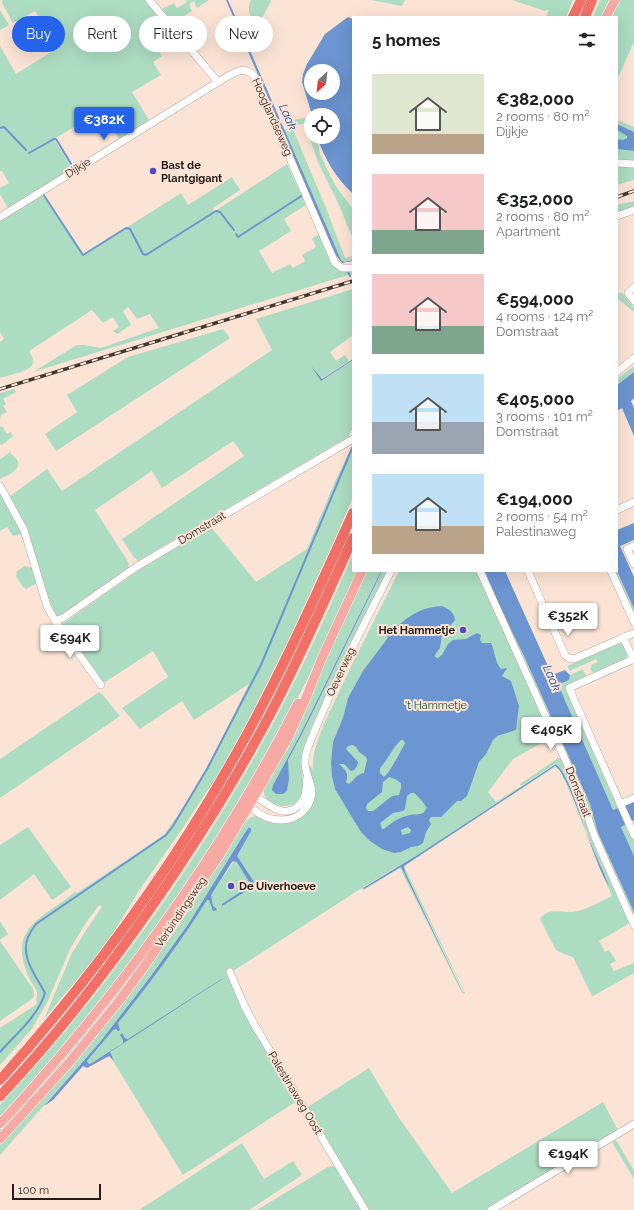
<!DOCTYPE html>
<html lang="en">
<head>
<meta charset="utf-8">
<style>
	body { margin:0; font-family:Raleway,sans-serif; background:#f6f6f6; color:#202124; height:100vh; display:flex; flex-direction:column; font-size:15px; white-space:nowrap }
	* { box-sizing:border-box; margin:0 }
	p { font-size:13px; color:#757577 }
	.icon { flex:none; width:22px; height:22px; fill:none; stroke:currentColor; stroke-width:2; stroke-linecap:round; stroke-linejoin:round }
	.map { position:relative; flex:1; overflow:hidden }
	.panel { position:absolute; left:352px; top:16px; width:266px; height:556px; display:flex; flex-direction:column; background:#fff; border-radius:0px; box-shadow:0 4px 16px #0002 }
	.panel>* { flex:none }
	.guide { position:absolute; left:12px; top:16px; width:280px; height:36px; display:flex; gap:8px }
	.needle { width:26px; rotate:207deg }
	.tools { position:absolute; left:304px; top:64px; display:grid; gap:8px }
	.tools a { display:grid; place-items:center; width:36px; height:36px; border-radius:50%; background:#fff; box-shadow:0 4px 16px #0002; font-size:20px }
	.scale { position:absolute; left:12px; bottom:10px; width:89px; box-sizing:border-box; padding-left:4px; border:2px solid #241c17; border-top:0; font-size:11px; line-height:14px; white-space:nowrap; color:#241c17; -webkit-text-stroke:3px #fbe4d5; paint-order:stroke }
	.price { position:absolute; translate:-50% -34px; padding:0 9px; border-radius:4px; background:#fff; color:#222; font-size:13px; line-height:26px; filter:drop-shadow(0 1px 2px #0008) }
	.price::after { content:''; position:absolute; left:50%; top:24px; width:12px; height:9px; margin-left:-6px; background:inherit; clip-path:polygon(0 0,100% 0,50% 100%) }
	.price.on { background:#2563eb; color:#fff }
	ul { padding:0; list-style:none }
	li { display:flex; align-items:center; gap:12px; height:100px; padding:0 20px }
	li span { display:grid; place-items:center; flex:none; width:112px; height:80px; border-radius:0px; color:#555 }
	li>.icon { margin-inline-start:auto }
	span .icon { width:48px; height:48px; fill:#fffc; stroke-width:1 }
	li b { font-size:17px }
	h2 { display:flex; justify-content:space-between; align-items:center; height:48px; padding:0 20px; font-size:17px }
	.tag { padding:0 14px; border-radius:18px; background:#fff; box-shadow:0 4px 16px #0002; font-size:14px; line-height:36px }
	.tag.on { background:#2563eb; color:#fff }
	.map>svg:first-child { display:block }
</style>
</head>
<body>
<div class="map">
<svg width="634" height="1210" viewBox="0 0 634 1210">
	<rect width="100%" height="100%" fill="#fbe4d5"/>
	<g fill="#acdcc1" fill-rule="evenodd">
		<polygon points="2,0 145,0 167,24 148,36 162,56 153,62 161,75 132,92 149,120 119,139 102,110 54,139 72,168 8,208 0,194 0,188 9,183 2,171 0,171 0,46 16,74 59,47 35,11 13,23 2,3"/>
		<polygon points="186,0 209,0 197,8 194,1 189,4 192,11 172,23 162,9 174,3 177,8 187,2"/>
		<path d="M251 0H270L271 1 257 28C251 19 246 11 251 0Z"/>
		<polygon points="371,0 405,0 402,6"/>
		<polygon points="512,0 573,0 566,17 546,17 549,9 545,11"/>
		<polygon points="600,0 609,0 602,17 593,17"/>
		<polygon points="619,0 634,0 634,42 617,80 617,17 612,17"/>
		<polygon points="0,10 9,25 0,30"/>
		<polygon points="311,117 311,137 317,137 320,154 331,177 337,188 353,209 353,239 338,203 317,160 305,123 295,126 293,120"/>
		<polygon points="617,120 634,127 634,132 617,124"/>
		<polygon points="292,127 326,208 345,258 353,256 353,260 342,262 337,251 284,130"/>
		<polygon points="617,130 626,135 627,138 623,140 617,139"/>
		<polygon points="617,149 634,151 634,162 617,160"/>
		<path d="M287 164 306 205 284 219 291 231 259 251 272 273 290 264 293 268 305 261 302 255 316 247 312 238 320 234 336 267 353 269V274L350 275 349 272H347L348 275 33 372 77 345H84L101 348 159 328 150 314 137 319 128 307 123 311 131 325 117 334 113 331 119 327 113 317 103 323 92 310 29 351C31 355 35 360 32 365 30 371 6 376 0 378V342L4 339 0 332V221L42 195 83 255 181 193 188 205 232 177 240 190 213 208 215 211Z"/>
		<polygon points="617,165 634,167 634,180 617,185"/>
		<polygon points="634,201 634,206 617,213 617,205"/>
		<polygon points="353,289 353,335 330,352 336,361 345,355 349,361 321,379 321,381 353,360 353,428 348,437 138,561 133,556 122,539 244,456 233,441 162,488 152,471 95,510 127,560 129,564 128,568 58,617 55,615 41,577 31,542 9,497 47,469 62,491 272,350 256,319"/>
		<polygon points="617,293 622,293 634,308 634,312 617,298"/>
		<polygon points="223,329 230,338 56,451 45,434 77,412 67,395 128,357"/>
		<polygon points="634,366 634,372 617,385 617,379"/>
		<polygon points="14,389 16,392 3,399 6,404 3,406 7,412 1,415 0,419 0,393"/>
		<polygon points="2,426 7,434 11,432 13,436 2,445 0,444 0,427"/>
		<path d="M353 445V497L335 539 290 637 246 725 216 778 182 829 138 892 113 933 94 959 44 1019 72 953 90 924 102 907 99 905 87 921 70 949 47 1003 31 1030 0 1065V1028L37 1004 36 1000C40 991 33 986 29 978 6 926 43 919 75 892L77 893 164 835 187 802 208 766 249 684 194 720 182 701 140 729 122 708 168 677 153 651 102 684 61 625 139 570 211 527 256 582 307 549 336 479Z"/>
		<path d="M10 452C12 455 17 459 18 462 20 471 6 476 0 479V458L1 459Z"/>
		<polygon points="0,493 22,533 21,534 13,536 7,527 0,531"/>
		<path d="M353 554V571H358L307 680 258 773 146 946 0 1122V1105C109 988 202 857 277 716 305 663 329 609 353 554Z"/>
		<polygon points="25,566 33,568 37,583 26,589 23,587 16,576 17,571"/>
		<path d="M365 571H381L301 733 273 785 276 794H283L287 791C290 780 286 769 289 758L302 734 382 571H387C371 605 354 639 338 672 325 698 312 723 303 750 297 767 308 784 300 798 290 812 265 807 263 790Z"/>
		<path d="M399 571H480L552 737 513 759 488 792 496 802 521 786 520 784 558 758H563L629 922 628 924 599 941 605 952 609 950 616 961 610 964 614 971 634 963V973L593 996H592L573 957 564 954 556 950 540 919C548 907 561 913 573 912 586 910 600 902 612 896L592 850 565 781 559 769 555 767 404 866 465 993 463 994 462 993 400 868 364 890 362 888 354 893 227 975 298 1102 292 1104 183 1175 113 1061 109 1052 130 1038 123 1041V1043L90 1064 88 1063 87 1061 102 1043 101 1041 0 1155V1142L36 1103 220 863 245 822 249 818 255 816 267 819 302 815 309 770V765L313 769C311 746 330 712 339 692 358 651 379 611 399 571ZM555 764H557L559 768 554 766 404 866 405 872 464 992H463L401 867 364 889 363 887 419 854ZM562 772 570 788 588 836 609 886 594 855ZM249 827 251 831 237 854V857L214 890 139 992 189 923 246 831Z"/>
		<polygon points="482,571 485,571 496,599 524,656 590,804 598,833 634,912 634,920"/>
		<polygon points="613,571 617,571 634,610 634,618"/>
		<polygon points="620,643 623,645 627,655 626,658 593,673 590,668 592,667 591,665 598,662 596,659 570,671 567,666"/>
		<polygon points="583,669 586,676 566,685 620,808 613,810 559,687 561,684 569,680 570,675"/>
		<polygon points="99,692 102,694 120,716 0,798 0,759"/>
		<polygon points="627,823 634,839 634,856 621,827"/>
		<polygon points="28,827 71,887 52,900 34,874 0,900 0,845"/>
		<polygon points="181,903 125,991 0,1137 0,1127"/>
		<polygon points="0,921 8,934 0,940"/>
		<polygon points="0,941 33,989 34,996 32,999 0,1021"/>
		<polygon points="369,1068 399,1118 452,1193 603,1102 618,1130 486,1210 366,1210 306,1108"/>
		<polygon points="615,1140 618,1143 634,1171 634,1179 612,1142"/>
		<polygon points="242,1143 264,1179 293,1161 302,1175 249,1210 139,1210"/>
		<polygon points="333,1166 335,1167 362,1210 257,1210 328,1167"/>
	</g>
	<g fill="#6c95d2" fill-rule="evenodd">
		<polygon points="226,0 228,0 341,260 344,262 353,260 353,261 342,263 335,254"/>
		<path d="M348 17 353 19V194C335 177 325 159 317 137H333V115H312L302 82 303 74 307 64 325 34ZM311 71H333V93H311Z"/>
		<polygon points="617,124 634,132 634,151 617,149 617,139 623,140 627,138 627,136 617,130"/>
		<polygon points="353,359 353,360 321,381 311,366 322,379"/>
		<polygon points="634,372 634,398 631,401 634,408 634,436 622,408 617,411 617,385"/>
		<polygon points="634,523 634,540 620,546 634,577 634,609 617,571 617,530"/>
		<polygon points="381,571 382,571 302,734 288,760 289,779 287,791 283,794 276,794 272,790 273,785 301,733"/>
		<polygon points="485,571 505,571 552,675 565,670 570,675 569,680 560,684 560,689 613,810 634,802 634,820 621,827 634,856 634,912 598,833 590,804 524,656 496,599"/>
		<path d="M441 606C448 608 454 612 455 620L442 635 440 648 435 655V657L438 658 442 655 448 644 453 640 466 639 477 633 481 635 480 640 482 643H491C495 651 495 663 501 669L507 668 502 676 511 681 519 706 516 730 497 736 493 740 486 754 479 762 467 796 461 801H457L441 817H431L429 820 431 824 426 832 423 843 418 846 411 847 401 852 394 853 382 849 370 841 361 832 338 794 335 789 332 776 331 763 333 742 343 718 348 698 363 671 387 639 388 633C407 619 416 608 441 606ZM401 740H403L405 743C401 751 390 772 384 777L380 773V768C388 760 392 748 401 740ZM353 745 356 747 359 752 366 757 367 760 364 773C354 775 355 781 348 784L346 782C349 772 346 771 339 764H344L351 771C355 771 358 765 358 762L346 749 348 746ZM389 777 395 779 401 783V788L399 795 392 796 373 811H368L366 808 367 804 382 792 383 782ZM411 793H414C418 796 424 803 427 808 426 808 424 813 423 813 419 815 414 814 410 815 400 817 392 822 384 829H382L380 823 393 813 403 811 405 809 407 796ZM408 827 411 830 410 833 402 835 401 830Z"/>
		<path d="M556 764C571 779 580 817 588 837 595 854 603 870 609 886 595 867 569 772 555 766L404 866 405 872 463 993 401 867 364 889 363 888 419 854Z"/>
		<path d="M249 827 251 829V831L237 856 254 882 253 887 222 906V904L251 885 237 862 234 861 232 862 211 895 213 906 216 908 217 910 213 911 209 900H207C180 943 150 983 118 1023L120 1030 118 1031 116 1029 113 1030 87 1061 88 1063 90 1064 123 1043V1040L120 1035 122 1033 125 1038 128 1039 220 980 227 976 110 1052 114 1061 109 1056 87 1068 83 1066 53 1100 44 1106 101 1041 151 976 189 923 246 831Z"/>
	</g>
	<g fill="none" stroke-linecap="round" stroke-linejoin="round">
		<g stroke="#6c95d2" stroke-width="2">
			<polyline points="0,128 4,127 26,150"/>
			<polyline points="29,153 54,139 56,139 73,167 72,169"/>
			<polyline points="43,194 83,255 126,228 130,229 143,254 146,255 216,211 220,212 234,230"/>
			<polyline points="236,234 238,237 303,195"/>
			<polyline points="348,272 350,276"/>
			<path d="M0 1052C15 1035 39 1015 45 993 36 976 20 957 28 937 30 933 33 928 36 924L166 835 173 826 207 769 261 665 353 446"/>
		</g>
		<defs>
			<g id="minor">
				<polyline points="149,0 218,82"/>
				<polyline points="617,163 634,164"/>
				<polyline points="617,216 634,210"/>
				<path d="M0 217 218 82C231 75 244 63 255 77L335 263 342 268H353"/>
				<polyline points="634,287 628,293 634,301"/>
				<polyline points="617,372 634,358"/>
				<polyline points="0,486 24,530 47,606 55,621 101,685"/>
				<polyline points="617,510 634,502"/>
				<polyline points="634,546 627,549 634,564"/>
				<polyline points="480,571 579,790 594,835 634,925"/>
				<polyline points="528,571 565,655 569,658 574,659 634,633"/>
				<polyline points="611,571 634,622"/>
				<polyline points="55,621 63,618 136,567 353,439"/>
				<polyline points="623,637 634,660"/>
				<polyline points="634,659 569,688 634,835"/>
				<path d="M307 777C306 783 307 789 305 795 301 808 288 815 276 809 270 807 260 798 254 797 252 797 247 799 245 799 256 820 290 829 306 808 322 786 298 775 307 750 315 728 325 707 334 686 352 647 372 609 391 571"/>
				<polyline points="620,804 634,798"/>
				<polyline points="230,972 244,1005 254,1024 365,1210"/>
				<polyline points="491,1210 634,1124"/>
			</g>
			<g id="major">
				<polyline points="606,17 615,0"/>
				<path d="M0 1124C117 997 219 858 298 703"/>
				<polyline points="0,1139 68,1064 119,1001 144,967 219,856 249,806 288,738 304,703 322,658 362,571"/>
			</g>
			<g id="highway">
				<polyline points="573,17 581,0"/>
				<polyline points="585,17 592,0"/>
				<path d="M0 1080C88 982 167 876 232 761 278 681 315 597 353 513"/>
				<path d="M0 1096C67 1025 126 946 180 865 215 812 248 758 277 701 304 648 328 593 353 538"/>
			</g>
		</defs>
		<use href="#minor" stroke="#bca698" stroke-width="8"/>
		<use href="#major" stroke="#fff" stroke-width="10"/>
		<use href="#highway" stroke="#fff" stroke-width="11"/>
		<use href="#minor" stroke="#fff" stroke-width="7"/>
		<use href="#major" stroke="#f7a9a3" stroke-width="9"/>
		<use href="#highway" stroke="#f27066" stroke-width="10"/>
		<defs>
			<g id="rail">
				<polyline points="617,197 634,191"/>
				<polyline points="0,389 353,281"/>
			</g>
		</defs>
		<use href="#rail" stroke="#433933" stroke-width="3.5"/>
		<use href="#rail" stroke="#fbe4d5" stroke-width="2" stroke-dasharray="6" stroke-linecap="butt"/>
	</g>
	<g fill="#4e4bc2" stroke="#fbe4d5" stroke-width="1.5">
		<circle cx="153" cy="171" r="4"/>
		<circle cx="463" cy="630" r="4"/>
		<circle cx="231" cy="886" r="4"/>
	</g>
	<g text-anchor="middle" dominant-baseline="central" stroke-width="4" stroke-linejoin="round" paint-order="stroke">
		<g font-size="11" fill="#241c17" stroke="#fbe4d5">
			<text transform="translate(272 117) rotate(66)">Hooglandseweg</text>
			<text transform="translate(78 168) rotate(-32)">Dijkje</text>
			<text transform="translate(202 528) rotate(-31)">Domstraat</text>
			<text transform="translate(341 672) rotate(-65)">Oeverweg</text>
			<text transform="translate(578 792) rotate(69)">Domstraat</text>
			<text transform="translate(181 912) rotate(-56)">Verbindingsweg</text>
			<text transform="translate(295 1093) rotate(59)">Palestinaweg Oost</text>
		</g>
		<g font-size="11" font-weight="bold" fill="#241c17" stroke="#fbe4d5" text-anchor="start">
			<text x="161" y="165">Bast de<tspan x="161" dy="13">Plantgigant</tspan></text>
			<text x="455" y="630" text-anchor="end">Het Hammetje</text>
			<text x="239" y="886">De Uiverhoeve</text>
		</g>
		<g font-size="11" fill="#135439" stroke="#fbe4d5">
			<text x="436" y="705">'t Hammetje</text>
		</g>
		<g font-size="12" font-style="italic" fill="#1c509a" stroke="#fbe4d5">
			<text transform="translate(288 117) rotate(66)">Laak</text>
			<text transform="translate(552 678) rotate(66)">Laak</text>
		</g>
	</g>
</svg>
<div class="tools">
<a><svg class="needle" viewBox="-14 -14 28 28"><path d="M0-13l5 13h-10z" fill="#e53935"/><path d="M0 13l5-13h-10z" fill="#757577"/></svg></a>
<a><svg class="icon" aria-label="locate" viewBox="0 0 24 24"><circle cx="12" cy="12" r="6"/><path d="M12 2v4M12 18v4M2 12h4M18 12h4"/></svg></a>
</div>
<div class="scale">100 m</div>
<b class="price on" style="left:104px;top:141px">€382K</b>
<b class="price" style="left:568px;top:637px">€352K</b>
<b class="price" style="left:70px;top:659px">€594K</b>
<b class="price" style="left:551px;top:751px">€405K</b>
<b class="price" style="left:568px;top:1175px">€194K</b>
<div class="guide">
<a class="tag on">Buy</a>
<a class="tag">Rent</a>
<a class="tag">Filters</a>
<a class="tag">New</a>
</div>
<section class="panel">
<h2>5 homes<svg class="icon" aria-label="filters" viewBox="0 0 24 24"><path d="M4 7h16M4 17h16"/><circle cx="9" cy="7" r="2"/><circle cx="15" cy="17" r="2"/></svg></h2>
<ul>
<li><span style="background:linear-gradient(#dfe7d0 75%,#b9a48a 0)"><svg class="icon" aria-label="home" viewBox="0 0 24 24"><path d="M3 11l9-7 9 7M6 9v11h12V9"/></svg></span><div><b>€382,000</b><p>2 rooms · 80 m²</p><p>Dijkje</p></div></li>
<li><span style="background:linear-gradient(#f6c9c9 70%,#7fa58c 0)"><svg class="icon" aria-label="home" viewBox="0 0 24 24"><path d="M3 11l9-7 9 7M6 9v11h12V9"/></svg></span><div><b>€352,000</b><p>2 rooms · 80 m²</p><p>Apartment</p></div></li>
<li><span style="background:linear-gradient(#f6c9c9 65%,#7fa58c 0)"><svg class="icon" aria-label="home" viewBox="0 0 24 24"><path d="M3 11l9-7 9 7M6 9v11h12V9"/></svg></span><div><b>€594,000</b><p>4 rooms · 124 m²</p><p>Domstraat</p></div></li>
<li><span style="background:linear-gradient(#bfe0f5 60%,#9aa5b1 0)"><svg class="icon" aria-label="home" viewBox="0 0 24 24"><path d="M3 11l9-7 9 7M6 9v11h12V9"/></svg></span><div><b>€405,000</b><p>3 rooms · 101 m²</p><p>Domstraat</p></div></li>
<li><span style="background:linear-gradient(#bfe0f5 65%,#b9a48a 0)"><svg class="icon" aria-label="home" viewBox="0 0 24 24"><path d="M3 11l9-7 9 7M6 9v11h12V9"/></svg></span><div><b>€194,000</b><p>2 rooms · 54 m²</p><p>Palestinaweg</p></div></li>
</ul>
</section>
</div>
</body>
</html>
